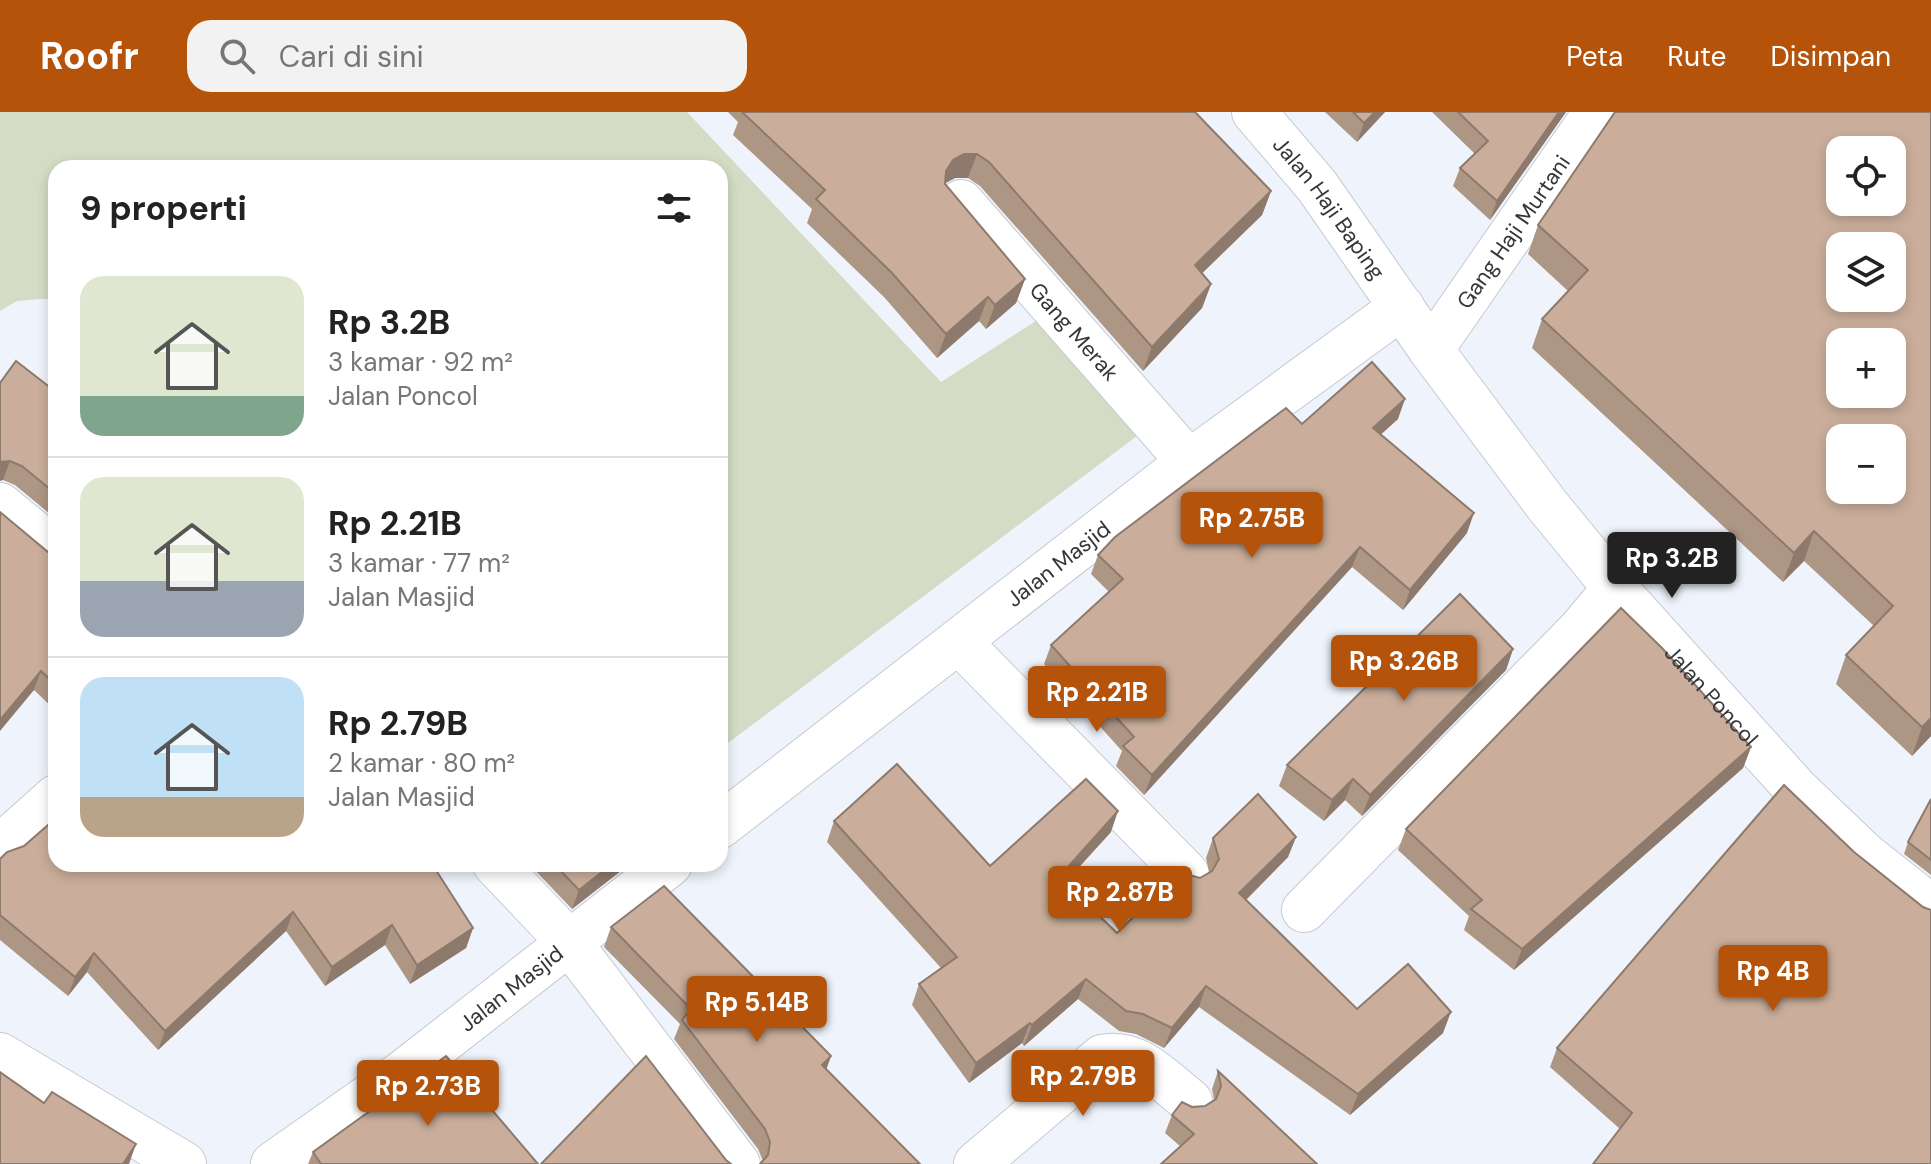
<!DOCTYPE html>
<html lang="id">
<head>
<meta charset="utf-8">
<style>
	body { margin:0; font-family:"DM Sans",sans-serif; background:#f2f2f2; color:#222; height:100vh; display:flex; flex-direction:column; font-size:30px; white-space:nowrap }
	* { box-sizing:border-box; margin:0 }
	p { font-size:26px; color:#767676 }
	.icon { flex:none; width:44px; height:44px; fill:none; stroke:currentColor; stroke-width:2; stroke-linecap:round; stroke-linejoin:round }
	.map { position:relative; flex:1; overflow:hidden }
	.sheet { position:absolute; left:48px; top:48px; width:680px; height:712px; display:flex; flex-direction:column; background:#fff; border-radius:24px; box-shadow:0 4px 12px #0003 }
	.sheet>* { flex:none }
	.fabs { position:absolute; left:1826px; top:24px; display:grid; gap:16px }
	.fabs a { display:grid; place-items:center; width:80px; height:80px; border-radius:16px; background:#fff; box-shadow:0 4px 12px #0003; font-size:40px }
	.price { position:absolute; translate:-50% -68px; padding:0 18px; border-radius:8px; background:#b45309; color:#fff; font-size:26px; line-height:52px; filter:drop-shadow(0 2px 4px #0008) }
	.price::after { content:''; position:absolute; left:50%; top:48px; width:24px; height:18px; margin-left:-12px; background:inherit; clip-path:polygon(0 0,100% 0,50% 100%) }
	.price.active { background:#222; color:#fff }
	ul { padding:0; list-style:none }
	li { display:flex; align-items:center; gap:24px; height:200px; padding:0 32px }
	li+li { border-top:2px solid #e0e0e0 }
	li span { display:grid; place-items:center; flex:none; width:224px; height:160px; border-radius:24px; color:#555 }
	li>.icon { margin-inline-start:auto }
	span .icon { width:96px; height:96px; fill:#fffc; stroke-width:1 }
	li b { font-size:34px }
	h2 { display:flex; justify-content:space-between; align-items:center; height:96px; padding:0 32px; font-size:34px }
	header { display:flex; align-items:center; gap:48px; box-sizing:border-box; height:112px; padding:0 40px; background:#b45309; color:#fff }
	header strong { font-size:38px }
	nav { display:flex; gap:44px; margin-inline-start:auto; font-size:28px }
	.search { width:560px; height:72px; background:#f2f2f2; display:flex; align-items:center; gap:20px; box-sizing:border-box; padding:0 28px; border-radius:24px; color:#767676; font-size:30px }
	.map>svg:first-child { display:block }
</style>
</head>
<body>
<header>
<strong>Roofr</strong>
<div class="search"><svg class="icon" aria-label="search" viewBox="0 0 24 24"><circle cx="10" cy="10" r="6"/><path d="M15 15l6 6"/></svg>Cari di sini</div>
<nav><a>Peta</a><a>Rute</a><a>Disimpan</a></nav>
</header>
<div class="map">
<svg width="1931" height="1052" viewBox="0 0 1931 1052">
	<rect width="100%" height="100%" fill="#eff4fc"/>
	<polygon fill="#d4dcc5" points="0,0 687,0 941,270 1039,207 1141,321 720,637 720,56 56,56 56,186 17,189 0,199"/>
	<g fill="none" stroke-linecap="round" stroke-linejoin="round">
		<defs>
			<g id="street">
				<path id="s1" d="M961 90 1189 350"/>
				<path id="s2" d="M1431 238 1596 0"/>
				<polyline points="0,393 56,439"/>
				<polyline points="959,530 1187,762"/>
				<path id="s3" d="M720 714 1189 350 1402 195"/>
				<polyline points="0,735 56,685"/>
				<polyline points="495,752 569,830 738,1052"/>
				<polyline points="1304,798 1579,519 1615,476"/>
				<polyline points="0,943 184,1052"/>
				<path id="s4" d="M273 1052 401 962 670 752"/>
				<path d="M976 1052 1102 945C1137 937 1164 969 1190 989"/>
			</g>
			<g id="secondary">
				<path id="s5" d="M1254 0 1317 74 1431 238 1547 393 1615 476 1797 678 1864 742 1931 795"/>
			</g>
		</defs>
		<use href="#street" stroke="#c5cad2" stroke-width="46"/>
		<use href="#secondary" stroke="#c5cad2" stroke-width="46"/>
		<use href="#street" stroke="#fff" stroke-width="44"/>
		<use href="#secondary" stroke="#fff" stroke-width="44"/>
	</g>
	<g fill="#ae9685">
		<polygon points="728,0 1195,0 1271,79 1262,103 1202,161 1211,172 1202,196 1143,259 980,74 968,66 955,66 945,71 1025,167 1016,191 986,217 979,209 937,246 884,185 807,111 812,97 733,23 738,10"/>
		<polygon points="1325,0 1385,0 1357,30"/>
		<polygon points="1432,0 1566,0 1490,108 1453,74 1460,56 1475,42"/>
		<polygon points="1931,0 1931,624 1912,644 1836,572 1846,543 1874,514 1804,449 1783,470 1532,236 1542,207 1568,179 1528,142 1538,113"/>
		<polygon points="0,271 56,280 56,407 15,373 3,368"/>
		<polygon points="1398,307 1381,322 1467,421 1403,498 1352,455 1144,683 1116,654 1122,639 1044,552 1051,533 1109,480 1091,462 1098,443 1302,312"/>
		<polygon points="48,440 56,443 56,599 34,578"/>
		<polygon points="1513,537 1506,558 1362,704 1345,688 1324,709 1279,674 1287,653"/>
		<polygon points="1751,635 1743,656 1514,858 1464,818 1469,804 1398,738 1406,717"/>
		<polygon points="1931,687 1931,763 1904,742 1908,730"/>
		<polygon points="834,709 990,754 1111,720 1065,771 1117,821 1209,760 1206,746 1213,726 1296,725 1288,745 1246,788 1357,897 1443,921 1350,1003 1199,895 1164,936 1136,922 1119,919 1078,887 1024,934 1022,931 969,971 912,893 919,872 941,856 827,730"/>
		<polygon points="24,734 473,816 466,836 410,872 385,833 325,874 286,819 158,938 87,860 68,884 0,828 0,747"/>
		<polygon points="1854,740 1923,795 1620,1017 1550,955 1557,936"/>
		<polygon points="529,752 624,752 622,758 572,797"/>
		<polygon points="611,815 831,944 826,957 920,1052 763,1049 758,1037 674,927 680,912 604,835"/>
		<polygon points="1218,959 1317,1052 1181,1035 1165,1021 1172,1003 1192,995 1205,994 1214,988 1212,977"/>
		<polygon points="313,1040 538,1052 308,1052"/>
	</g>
	<g fill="#8d7a6c">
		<polygon points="1375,0 1385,0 1357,30 1364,11"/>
		<polygon points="1559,0 1566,0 1490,108 1497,89"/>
		<polygon points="964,42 977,42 968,66 955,66 944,72 946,59 953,48"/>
		<polygon points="1271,79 1262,103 1186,177 1195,153"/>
		<polygon points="1025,167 1016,191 986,217 995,193"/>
		<polygon points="1211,172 1202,196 1143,259 1152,235"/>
		<polygon points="988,185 979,209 937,246 946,222"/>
		<polygon points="1405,287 1398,307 1366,336 1373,316"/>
		<polygon points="10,349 3,368 0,369 0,350"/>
		<polygon points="1474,401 1467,421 1403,498 1410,478"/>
		<polygon points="1814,419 1804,449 1783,470 1794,441"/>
		<polygon points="1360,435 1352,455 1144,683 1152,663"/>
		<polygon points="1513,537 1506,558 1362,704 1370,683"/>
		<polygon points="41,559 34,578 0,619 0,608"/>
		<polygon points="1931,606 1931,624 1912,644 1922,615"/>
		<polygon points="1751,635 1743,656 1514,858 1522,837"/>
		<polygon points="1353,667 1345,688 1324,709 1332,688"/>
		<polygon points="1118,699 1111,720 1051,785 1059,765"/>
		<polygon points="1296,725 1288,745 1232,802 1239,781"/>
		<polygon points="612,752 624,752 622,758 572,797 579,778"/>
		<polygon points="293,800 286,819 158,938 165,919"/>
		<polygon points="392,813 385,833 325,874 332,855"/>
		<polygon points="473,816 466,836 410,872 417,853"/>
		<polygon points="94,841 87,860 68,884 75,865"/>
		<polygon points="1086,867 1078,887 1024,934 1032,913"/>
		<polygon points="1206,874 1199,895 1164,936 1172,916"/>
		<polygon points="1451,900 1443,921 1350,1003 1358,982"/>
		<polygon points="1030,911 1022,931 969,971 976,951"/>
		<polygon points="831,944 824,964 822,953"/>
		<polygon points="136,1032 129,1052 123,1052"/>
	</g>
	<g fill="#caae9b" stroke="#8d7a6c" stroke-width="2" fill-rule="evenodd">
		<polygon points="742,0 1195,0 1271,79 1195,153 1211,172 1152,235 989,50 977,42 964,42 953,48 946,59 945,72 1025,167 995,193 988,185 946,222 892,161 816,87 825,78"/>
		<polygon points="1353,0 1375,0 1364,11"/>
		<polygon points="1458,0 1559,0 1497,89 1460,56 1488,29"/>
		<path d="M1615 0H1931V606L1922 615 1846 543 1893 494 1814 419 1794 441 1542 207 1588 158 1538 113ZM1840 38H1892V90H1840ZM1840 134H1892V186H1840ZM1840 230H1892V282H1840ZM1840 326H1892V378H1840Z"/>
		<polygon points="16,249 56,280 56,382 22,354 10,349 0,350 0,271"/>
		<polygon points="1372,250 1405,287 1373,316 1474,401 1410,478 1360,435 1152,663 1123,634 1134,625 1051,533 1123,467 1098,443 1115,425 1286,296 1302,312"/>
		<polygon points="0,400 48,440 56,443 56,573 41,559 0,608"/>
		<polygon points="1460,482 1513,537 1370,683 1353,667 1332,688 1287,653"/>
		<polygon points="1621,496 1662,536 1751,635 1522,837 1471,797 1482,788 1406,717"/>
		<polygon points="897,652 990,754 1086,667 1118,699 1059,765 1117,821 1179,760 1200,766 1212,759 1219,747 1213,726 1258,682 1296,725 1239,781 1357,897 1408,852 1451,900 1358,982 1206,874 1172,916 1143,902 1126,899 1086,867 1032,913 1030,911 976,951 919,872 957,845 834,709"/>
		<polygon points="1784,673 1854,740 1923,795 1931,798 1931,1052 1593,1052 1632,1001 1557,936"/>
		<polygon points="1931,687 1931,748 1908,730"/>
		<polygon points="56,706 56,752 432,752 473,816 417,853 392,813 332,855 293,800 165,919 94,841 75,865 0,803 0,747 7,740 24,734"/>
		<polygon points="554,752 612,752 579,778"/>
		<polygon points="664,774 831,944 822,953 920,1052 760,1052 768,1043 770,1030 765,1017 682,908 691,897 611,815"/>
		<polygon points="446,944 538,1052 321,1052 313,1040"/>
		<polygon points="646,944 726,1048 731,1052 541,1052"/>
		<polygon points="1218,959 1317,1052 1161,1052 1194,1022 1172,1003 1182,990 1192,995 1205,994 1216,987 1221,974"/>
		<polygon points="0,960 44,991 52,980 136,1032 123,1052 0,1052"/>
	</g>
	<g text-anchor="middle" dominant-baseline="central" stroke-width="8" stroke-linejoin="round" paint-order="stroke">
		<g font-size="22" fill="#343639" stroke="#eff4fc">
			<text stroke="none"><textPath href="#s5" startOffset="122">Jalan Haji Baping</textPath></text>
			<text stroke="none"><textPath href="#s2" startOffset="144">Gang Haji Murtani</textPath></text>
			<text stroke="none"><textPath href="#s1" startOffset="172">Gang Merak</textPath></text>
			<text stroke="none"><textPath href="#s3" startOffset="428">Jalan Masjid</textPath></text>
			<text stroke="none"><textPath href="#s5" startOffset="742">Jalan Poncol</textPath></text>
			<text stroke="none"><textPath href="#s4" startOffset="296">Jalan Masjid</textPath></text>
		</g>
	</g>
</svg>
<div class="fabs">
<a><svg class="icon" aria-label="locate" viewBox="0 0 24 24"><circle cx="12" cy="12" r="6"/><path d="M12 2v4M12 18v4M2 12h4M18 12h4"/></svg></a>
<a><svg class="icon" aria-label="layers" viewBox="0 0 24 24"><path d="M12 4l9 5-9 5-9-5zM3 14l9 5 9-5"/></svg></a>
<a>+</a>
<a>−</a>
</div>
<b class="price" style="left:1252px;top:448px">Rp 2.75B</b>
<b class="price active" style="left:1672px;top:488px">Rp 3.2B</b>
<b class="price" style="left:1404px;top:591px">Rp 3.26B</b>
<b class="price" style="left:1097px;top:622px">Rp 2.21B</b>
<b class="price" style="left:1120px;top:822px">Rp 2.87B</b>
<b class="price" style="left:1773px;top:901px">Rp 4B</b>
<b class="price" style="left:757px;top:932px">Rp 5.14B</b>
<b class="price" style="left:1083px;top:1006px">Rp 2.79B</b>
<b class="price" style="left:428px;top:1016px">Rp 2.73B</b>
<section class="sheet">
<h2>9 properti<svg class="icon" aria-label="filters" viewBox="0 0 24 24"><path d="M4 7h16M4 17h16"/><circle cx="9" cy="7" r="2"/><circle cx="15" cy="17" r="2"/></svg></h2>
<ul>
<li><span style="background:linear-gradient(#dfe7d0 75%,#7fa58c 0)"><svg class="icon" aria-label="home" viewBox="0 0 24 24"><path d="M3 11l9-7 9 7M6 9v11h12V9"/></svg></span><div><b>Rp 3.2B</b><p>3 kamar · 92 m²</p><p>Jalan Poncol</p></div></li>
<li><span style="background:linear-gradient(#dfe7d0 65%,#9aa5b1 0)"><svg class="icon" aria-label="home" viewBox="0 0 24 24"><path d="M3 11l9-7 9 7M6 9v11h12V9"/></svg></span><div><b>Rp 2.21B</b><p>3 kamar · 77 m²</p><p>Jalan Masjid</p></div></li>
<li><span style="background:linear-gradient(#bfe0f5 75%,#b9a48a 0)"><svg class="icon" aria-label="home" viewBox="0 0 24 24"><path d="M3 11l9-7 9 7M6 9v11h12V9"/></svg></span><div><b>Rp 2.79B</b><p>2 kamar · 80 m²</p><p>Jalan Masjid</p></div></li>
</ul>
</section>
</div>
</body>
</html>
